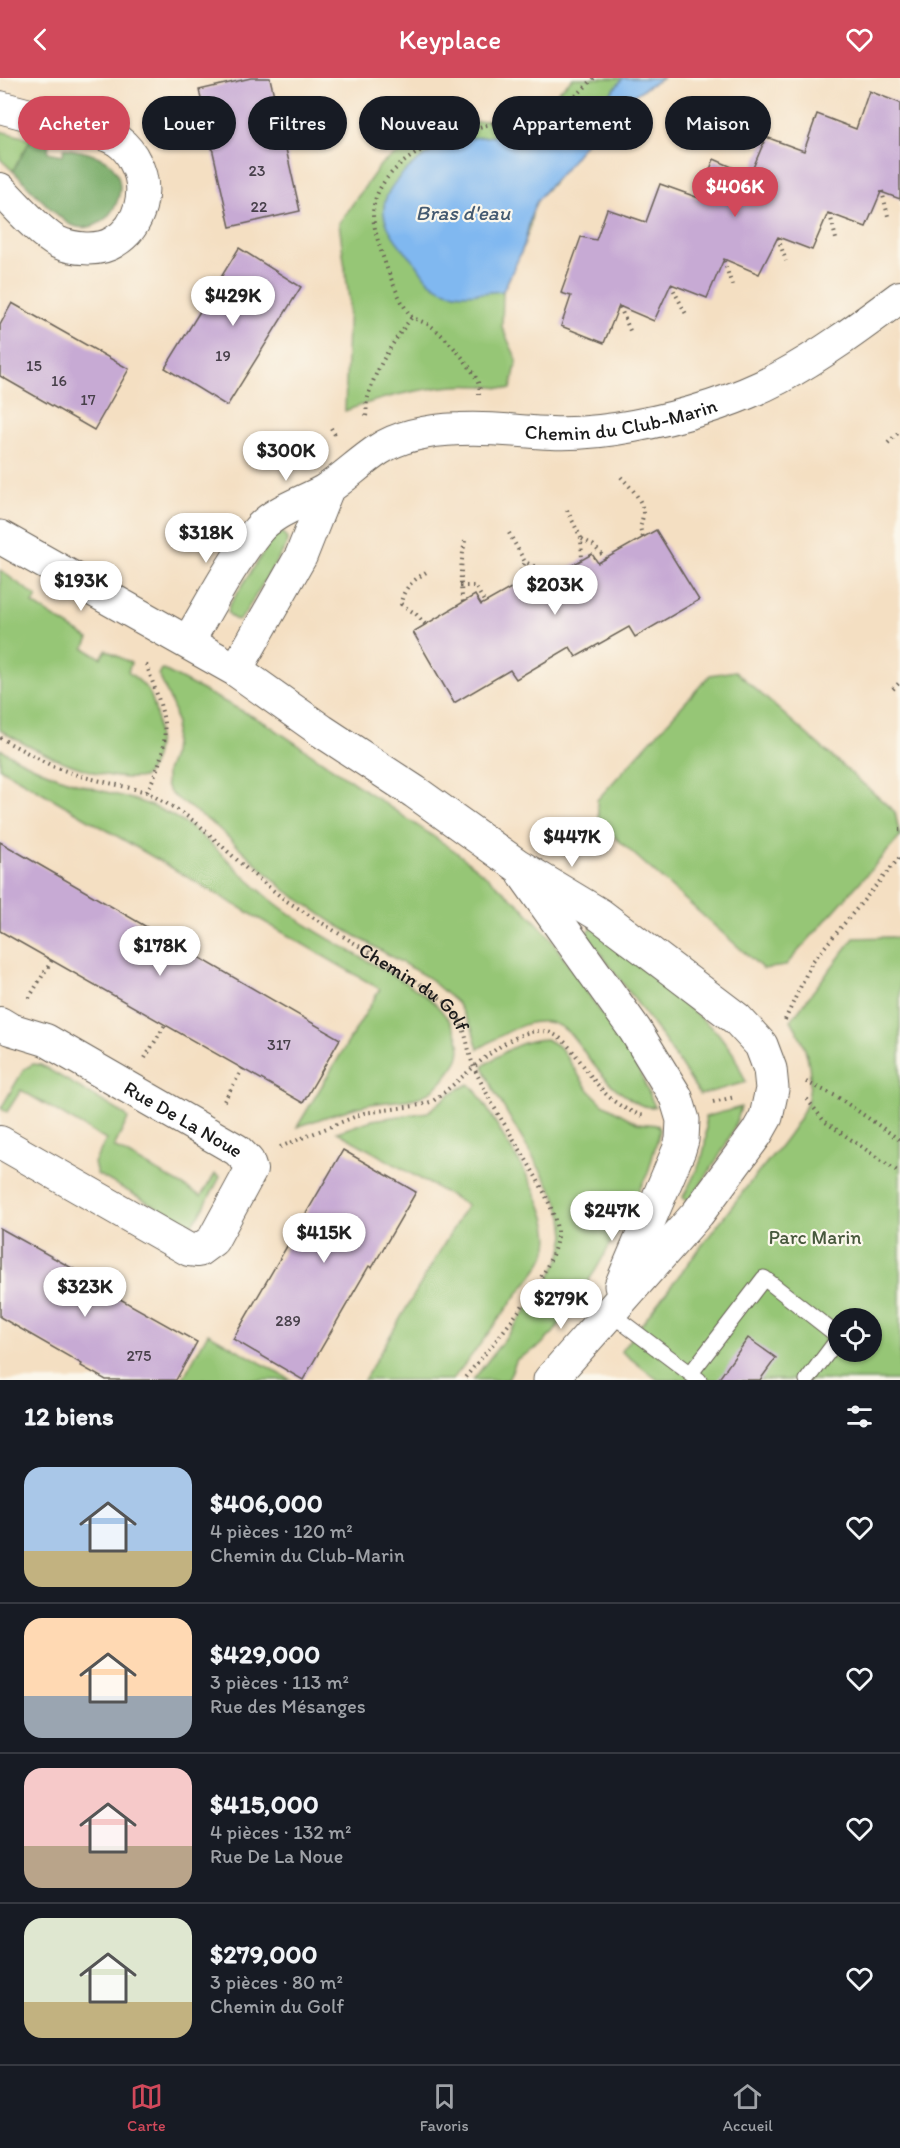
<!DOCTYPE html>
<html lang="fr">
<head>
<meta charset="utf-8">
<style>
	body { margin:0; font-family:Itim,sans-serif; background:#20242c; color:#f1f3f6; height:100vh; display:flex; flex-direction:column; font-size:22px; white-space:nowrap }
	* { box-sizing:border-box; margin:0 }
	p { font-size:20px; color:#9ea1a6 }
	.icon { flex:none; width:33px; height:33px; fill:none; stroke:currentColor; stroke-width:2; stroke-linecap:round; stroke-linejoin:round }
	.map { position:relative; height:1302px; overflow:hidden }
	.details { display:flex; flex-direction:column; background:#171b24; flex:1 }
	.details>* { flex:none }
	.top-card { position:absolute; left:18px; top:18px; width:864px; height:54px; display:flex; gap:12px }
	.controls { position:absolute; left:828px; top:1230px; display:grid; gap:12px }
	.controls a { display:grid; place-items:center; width:54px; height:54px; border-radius:50%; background:#171b24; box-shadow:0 2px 4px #0004; font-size:30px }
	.price { position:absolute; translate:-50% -51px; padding:0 14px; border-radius:21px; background:#fff; color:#222; font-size:20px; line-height:39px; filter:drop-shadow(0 2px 3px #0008) }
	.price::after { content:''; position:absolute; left:50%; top:36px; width:18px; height:14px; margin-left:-9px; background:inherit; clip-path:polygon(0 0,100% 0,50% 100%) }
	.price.current { background:#d1495b; color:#fff }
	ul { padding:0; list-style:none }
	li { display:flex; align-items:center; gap:18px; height:150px; padding:0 24px }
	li+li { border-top:2px solid #363941 }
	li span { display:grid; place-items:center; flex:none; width:168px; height:120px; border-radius:18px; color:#555 }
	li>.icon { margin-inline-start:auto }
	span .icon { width:72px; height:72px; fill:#fffc; stroke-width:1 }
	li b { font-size:26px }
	h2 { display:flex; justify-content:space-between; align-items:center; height:72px; padding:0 24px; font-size:26px }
	.tag { padding:0 21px; border-radius:27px; background:#171b24; box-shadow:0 2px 4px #0004; font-size:21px; line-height:54px }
	.tag.current { background:#d1495b; color:#fff }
	header { display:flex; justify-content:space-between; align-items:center; height:78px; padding:0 24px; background:#d1495b; color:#fff; font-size:27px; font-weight:600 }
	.tabs { display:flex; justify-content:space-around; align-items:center; height:84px; border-top:2px solid #363941; background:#171b24; font-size:16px; color:#9ea1a6 }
	.tabs a { display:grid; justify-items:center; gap:3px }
	.tabs .current { color:#d1495b }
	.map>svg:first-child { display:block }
</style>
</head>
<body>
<header><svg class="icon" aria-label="back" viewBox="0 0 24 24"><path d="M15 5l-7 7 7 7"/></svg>Keyplace<svg class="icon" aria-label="heart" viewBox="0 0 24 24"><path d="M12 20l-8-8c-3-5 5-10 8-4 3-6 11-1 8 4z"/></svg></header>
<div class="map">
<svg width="900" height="1302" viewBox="0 0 900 1302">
	<rect width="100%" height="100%" fill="#fbf7ec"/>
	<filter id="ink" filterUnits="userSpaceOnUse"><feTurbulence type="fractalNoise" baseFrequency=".0167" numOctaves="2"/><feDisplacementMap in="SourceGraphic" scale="12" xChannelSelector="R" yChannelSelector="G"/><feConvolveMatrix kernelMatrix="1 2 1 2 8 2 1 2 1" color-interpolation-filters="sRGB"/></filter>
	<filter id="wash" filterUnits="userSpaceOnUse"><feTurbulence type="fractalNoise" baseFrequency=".008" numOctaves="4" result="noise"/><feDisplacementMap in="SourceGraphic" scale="24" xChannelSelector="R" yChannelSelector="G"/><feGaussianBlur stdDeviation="1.35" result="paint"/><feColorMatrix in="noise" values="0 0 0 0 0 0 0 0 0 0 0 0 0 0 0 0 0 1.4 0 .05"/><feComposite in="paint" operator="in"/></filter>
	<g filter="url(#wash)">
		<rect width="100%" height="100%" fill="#f4dfc2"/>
		<g fill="#96c676" stroke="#597149" stroke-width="1.5" fill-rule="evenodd">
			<path d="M573 0H663L641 11 607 38 553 105 539 119 533 131 530 148 523 170 503 213 502 249 517 282 511 311C492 309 473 306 454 308 417 311 379 320 345 333L349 221 339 145 381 86 415 64 458 47 523 36 547 24Z"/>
			<polygon points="0,53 31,61 13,93 0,81"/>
			<polygon points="276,455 283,455 287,461 286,468 243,538 239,542 234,541 228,535 229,528"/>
			<path d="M0 492 37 519 33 526 89 561 84 570 101 580 106 572 131 585 128 594C137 601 146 607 151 618 160 641 162 681 144 699 103 706 34 673 0 652Z"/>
			<path d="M162 591 267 646 455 773 491 802 523 830 549 858 636 986 655 1029C643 1030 636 1025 626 1018 613 1010 603 998 593 986 583 974 574 955 559 948 533 934 501 958 478 971L472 950 457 925 427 899 335 846 285 812 217 749 171 716 166 707V694L173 675 176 644 173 629 159 597Z"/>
			<polygon points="735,593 895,734 900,759 785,888 763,891 599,745 597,722 710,597"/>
			<path d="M0 671C28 688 60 701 92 710 115 717 138 721 161 732 205 752 233 791 270 821 306 850 349 872 389 895 408 906 431 918 444 936 454 947 464 966 458 981 455 988 449 994 445 1000 421 1030 395 1019 362 1028 340 1033 318 1042 297 1049L380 911 0 690Z"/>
			<polygon points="593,849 718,955 733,975 746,1004 700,1017 667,966 586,855"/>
			<path d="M891 859 900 860V1302H658L621 1273C664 1217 706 1162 749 1106 765 1086 803 1044 808 1020 814 990 806 967 791 942L854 860ZM838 1240H872V1274H838Z"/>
			<path d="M546 961 560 969 587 1010 603 1026 637 1045 658 1047 660 1052 648 1095 619 1151 595 1193 554 1254 539 1269 517 1281 508 1302H473L546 1207 561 1177 565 1158 563 1139 555 1117 494 1013 483 988C504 974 520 962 546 961Z"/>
			<polygon points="33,986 41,987 126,1037 128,1041 114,1069 201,1118 215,1096 220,1099 200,1136 193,1145 187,1146 97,1096 94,1085 106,1062 21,1012 7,1034 1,1030 24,991"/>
			<path d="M469 1006C477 1010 499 1051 506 1063 521 1086 554 1140 548 1168 543 1189 523 1208 511 1225 491 1251 473 1277 452 1302H364L467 1127 337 1054 372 1042 428 1034 451 1015Z"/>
			<path d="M741 1029C733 1063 708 1094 690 1123L685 1122 683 1119C698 1090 710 1072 705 1039Z"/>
			<polygon points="208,1255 291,1302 182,1302"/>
		</g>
		<path fill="#78ab67" stroke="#4a6442" stroke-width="1.5" d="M31 61 49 65 48 74 63 77 64 70C79 73 96 75 108 84 138 108 106 162 71 147 59 142 25 104 13 93Z"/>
		<path fill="#80b8f0" stroke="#4e6a86" stroke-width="1.5" d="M623 0H663C613 25 598 50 564 92 554 104 541 114 535 127 529 138 528 155 524 167 518 183 510 198 503 213 479 215 449 222 429 203 422 197 419 188 413 182 380 148 370 124 409 90 422 80 436 69 452 64 469 58 488 60 506 57 516 56 527 51 537 50 550 50 561 51 573 46 593 37 610 17 623 0Z"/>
		<g id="blocks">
			<g fill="#c7aad4">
				<polygon points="251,0 270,0 300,133 230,149 199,12"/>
				<polygon points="869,13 900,25 900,121 881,114 866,149 828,135 812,172 778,159 759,196 724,181 707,220 671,206 654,243 619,228 604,265 561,248 571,218 561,215 581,159 596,162 607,131 646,144 660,106 699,120 714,81 750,97 766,59 804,73 817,36 856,51"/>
				<polygon points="239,170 301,209 227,328 165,290"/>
				<polygon points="12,225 129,291 94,352 0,298 0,247"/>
				<polygon points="656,452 699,522 635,559 629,549 576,579 570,569 516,601 510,592 454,625 413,554 475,517 481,527 534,497 539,506 592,476 598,485"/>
				<polygon points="0,764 340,961 303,1025 0,853"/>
				<polygon points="343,1072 416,1114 372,1190 369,1188 303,1302 233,1261"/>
				<polygon points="0,1150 81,1195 79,1198 197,1264 176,1302 106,1302 81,1288 82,1286 0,1239"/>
				<polygon points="748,1260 776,1280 760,1302 718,1302"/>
			</g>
		</g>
	</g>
	<g filter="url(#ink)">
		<use href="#blocks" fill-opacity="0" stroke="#686056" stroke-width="1.5"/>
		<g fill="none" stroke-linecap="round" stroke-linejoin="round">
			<defs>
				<g id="lane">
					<polyline points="610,1235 699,1302"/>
					<polyline points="691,1295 764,1200 838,1258"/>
					<polyline points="807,1302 838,1261"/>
				</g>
				<g id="street">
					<path d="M0 29C25 36 50 42 75 49 89 52 106 55 118 63 125 68 132 77 135 84 150 111 141 148 114 164 99 174 72 171 57 164 40 155 15 126 0 111"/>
					<path id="s2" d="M188 564C210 527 230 487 257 453 274 432 305 424 327 411 345 399 360 384 378 372 400 357 434 352 460 351 491 349 521 354 551 355 577 356 607 353 633 348 682 339 735 323 779 300 822 277 861 248 900 219"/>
					<polyline points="236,592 301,478 328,410"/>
					<path id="s3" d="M0 945 10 951 46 962 237 1072 248 1083 251 1092 213 1162 198 1173 189 1172 0 1064"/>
				</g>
				<g id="secondary">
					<polyline points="0,459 236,592 322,653 415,714 517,787 600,837 737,941 761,967 770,991 772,1011 766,1039 757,1055 698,1135 550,1302"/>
					<polyline points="525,798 635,952 676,1019 683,1042 682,1062 679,1072 621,1208"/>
				</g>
			</defs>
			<use href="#lane" stroke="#686056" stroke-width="17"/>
			<use href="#street" stroke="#686056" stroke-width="34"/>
			<use href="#secondary" stroke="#686056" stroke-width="35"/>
			<g stroke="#686056" stroke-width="4" stroke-dasharray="1.5 4.5" stroke-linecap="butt">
				<polyline points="882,113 888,138"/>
				<polyline points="830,136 836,161"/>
				<polyline points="778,160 786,183"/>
				<polyline points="724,183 732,207"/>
				<polyline points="671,207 686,236"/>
				<polyline points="620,229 631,255"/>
				<path d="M479 317C479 314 480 311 479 308 476 292 445 258 431 248 425 244 415 242 411 238 396 221 373 157 373 136 374 87 440 60 479 49 503 42 528 41 551 33 569 27 581 13 594 0"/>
				<path d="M366 338C367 333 366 328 367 323 374 292 393 264 412 239"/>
				<polyline points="331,350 337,360"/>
				<polyline points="888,365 900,353"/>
				<path d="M621 399C630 409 643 421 643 436 642 448 638 447 643 459"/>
				<polyline points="567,432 581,460 582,482"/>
				<polyline points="509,455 525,484"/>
				<polyline points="582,461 593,467 606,481"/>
				<polyline points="522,504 520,495 525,484 534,488 545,503"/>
				<polyline points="460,508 475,508 485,525"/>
				<path d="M463 524C459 503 461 484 465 463"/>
				<path d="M425 546 416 536 401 526C403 509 415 501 428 493"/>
				<polyline points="893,611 900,604"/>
				<path id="s1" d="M0 660 52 688 80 698 147 714 178 732 198 746 249 793 285 822 428 911C440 920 453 929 460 943 467 957 468 973 473 987 477 998 484 1009 489 1020 506 1052 556 1121 557 1154 559 1192 488 1272 463 1302"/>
				<path d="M147 714C174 658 167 643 146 586L148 584"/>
				<polyline points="899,752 900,752"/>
				<polyline points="29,920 52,882"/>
				<polyline points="785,942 812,884 900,779"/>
				<polyline points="145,980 165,947"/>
				<polyline points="806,1004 836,1018 900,1062"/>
				<polyline points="807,1021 824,1043 900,1095"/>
				<polyline points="224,1023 243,990"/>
				<polyline points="713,1024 735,1019"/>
				<path d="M280 1069 364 1035 421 1027 433 1023C457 1005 477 984 502 967 563 928 570 979 605 1015 615 1026 630 1034 644 1038"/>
				<polyline points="728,1302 731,1299"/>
			</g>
			<use href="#lane" stroke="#fff" stroke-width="15"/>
			<use href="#street" stroke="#fff" stroke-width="32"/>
			<use href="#secondary" stroke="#fff" stroke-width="33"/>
		</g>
	</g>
	<g text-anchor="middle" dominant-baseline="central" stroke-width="4.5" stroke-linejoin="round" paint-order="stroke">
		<g font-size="16" fill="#47404a">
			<text x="257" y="92">23</text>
			<text x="259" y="128">22</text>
			<text x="223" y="277">19</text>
			<text x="34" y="287">15</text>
			<text x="59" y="302">16</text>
			<text x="88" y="321">17</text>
			<text x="279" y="966">317</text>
			<text x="288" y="1242">289</text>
			<text x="139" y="1277">275</text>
		</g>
		<g font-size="20" fill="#1c1c1c" stroke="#fbf7ec">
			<text stroke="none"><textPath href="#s2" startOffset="525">Chemin du Club-Marin</textPath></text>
			<text stroke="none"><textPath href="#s1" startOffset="490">Chemin du Golf</textPath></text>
			<text stroke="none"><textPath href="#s3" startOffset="208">Rue De La Noue</textPath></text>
		</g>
		<g font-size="20" fill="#47583c" stroke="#fbf7ec">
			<text x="815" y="1159">Parc Marin</text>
		</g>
		<g font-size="21" font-style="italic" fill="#445a71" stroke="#fbf7ec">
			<text x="463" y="134">Bras d'eau</text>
		</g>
	</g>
</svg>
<div class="controls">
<a><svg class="icon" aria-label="locate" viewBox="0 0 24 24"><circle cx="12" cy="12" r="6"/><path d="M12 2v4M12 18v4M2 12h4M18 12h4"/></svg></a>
</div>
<b class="price current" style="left:735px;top:140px">$406K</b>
<b class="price" style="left:233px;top:249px">$429K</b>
<b class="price" style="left:286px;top:404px">$300K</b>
<b class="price" style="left:206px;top:486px">$318K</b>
<b class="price" style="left:81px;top:534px">$193K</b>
<b class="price" style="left:555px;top:538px">$203K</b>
<b class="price" style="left:572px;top:790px">$447K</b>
<b class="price" style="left:160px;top:899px">$178K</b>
<b class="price" style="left:612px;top:1164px">$247K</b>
<b class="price" style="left:324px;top:1186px">$415K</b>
<b class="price" style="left:85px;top:1240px">$323K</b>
<b class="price" style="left:561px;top:1252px">$279K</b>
<div class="top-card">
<a class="tag current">Acheter</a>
<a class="tag">Louer</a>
<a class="tag">Filtres</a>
<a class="tag">Nouveau</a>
<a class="tag">Appartement</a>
<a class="tag">Maison</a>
</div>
</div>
<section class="details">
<h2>12 biens<svg class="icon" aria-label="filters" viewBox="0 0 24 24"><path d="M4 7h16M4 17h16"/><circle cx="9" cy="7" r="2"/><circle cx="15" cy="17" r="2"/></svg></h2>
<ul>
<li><span style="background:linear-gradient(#a9c7e8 70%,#c2b280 0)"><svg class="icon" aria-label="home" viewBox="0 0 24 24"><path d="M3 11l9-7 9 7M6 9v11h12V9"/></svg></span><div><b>$406,000</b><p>4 pièces · 120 m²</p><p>Chemin du Club-Marin</p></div><svg class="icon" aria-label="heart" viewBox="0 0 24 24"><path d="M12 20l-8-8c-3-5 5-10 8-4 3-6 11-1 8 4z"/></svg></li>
<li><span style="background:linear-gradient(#ffd9b3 65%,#9aa5b1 0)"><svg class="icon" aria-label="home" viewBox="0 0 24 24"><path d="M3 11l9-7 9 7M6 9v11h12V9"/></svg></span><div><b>$429,000</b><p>3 pièces · 113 m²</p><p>Rue des Mésanges</p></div><svg class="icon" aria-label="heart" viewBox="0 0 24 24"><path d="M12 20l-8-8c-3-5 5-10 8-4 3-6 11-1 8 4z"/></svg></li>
<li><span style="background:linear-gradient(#f6c9c9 65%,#b9a48a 0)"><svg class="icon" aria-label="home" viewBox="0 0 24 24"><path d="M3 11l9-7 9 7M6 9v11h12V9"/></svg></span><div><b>$415,000</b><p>4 pièces · 132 m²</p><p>Rue De La Noue</p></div><svg class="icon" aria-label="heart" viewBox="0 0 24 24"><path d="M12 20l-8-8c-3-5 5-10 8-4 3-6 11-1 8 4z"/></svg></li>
<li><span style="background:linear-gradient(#dfe7d0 70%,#c2b280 0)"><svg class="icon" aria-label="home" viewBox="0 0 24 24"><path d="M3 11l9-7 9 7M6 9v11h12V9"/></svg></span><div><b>$279,000</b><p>3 pièces · 80 m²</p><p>Chemin du Golf</p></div><svg class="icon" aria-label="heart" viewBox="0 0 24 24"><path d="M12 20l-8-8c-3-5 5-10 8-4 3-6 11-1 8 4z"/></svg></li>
</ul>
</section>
<nav class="tabs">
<a class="current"><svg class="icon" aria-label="map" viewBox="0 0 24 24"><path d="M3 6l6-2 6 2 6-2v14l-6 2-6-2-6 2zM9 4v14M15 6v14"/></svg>Carte</a>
<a><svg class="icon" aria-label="saved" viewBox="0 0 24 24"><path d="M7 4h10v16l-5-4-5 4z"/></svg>Favoris</a>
<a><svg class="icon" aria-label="home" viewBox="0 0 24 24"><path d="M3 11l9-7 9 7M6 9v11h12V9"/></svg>Accueil</a>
</nav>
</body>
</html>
